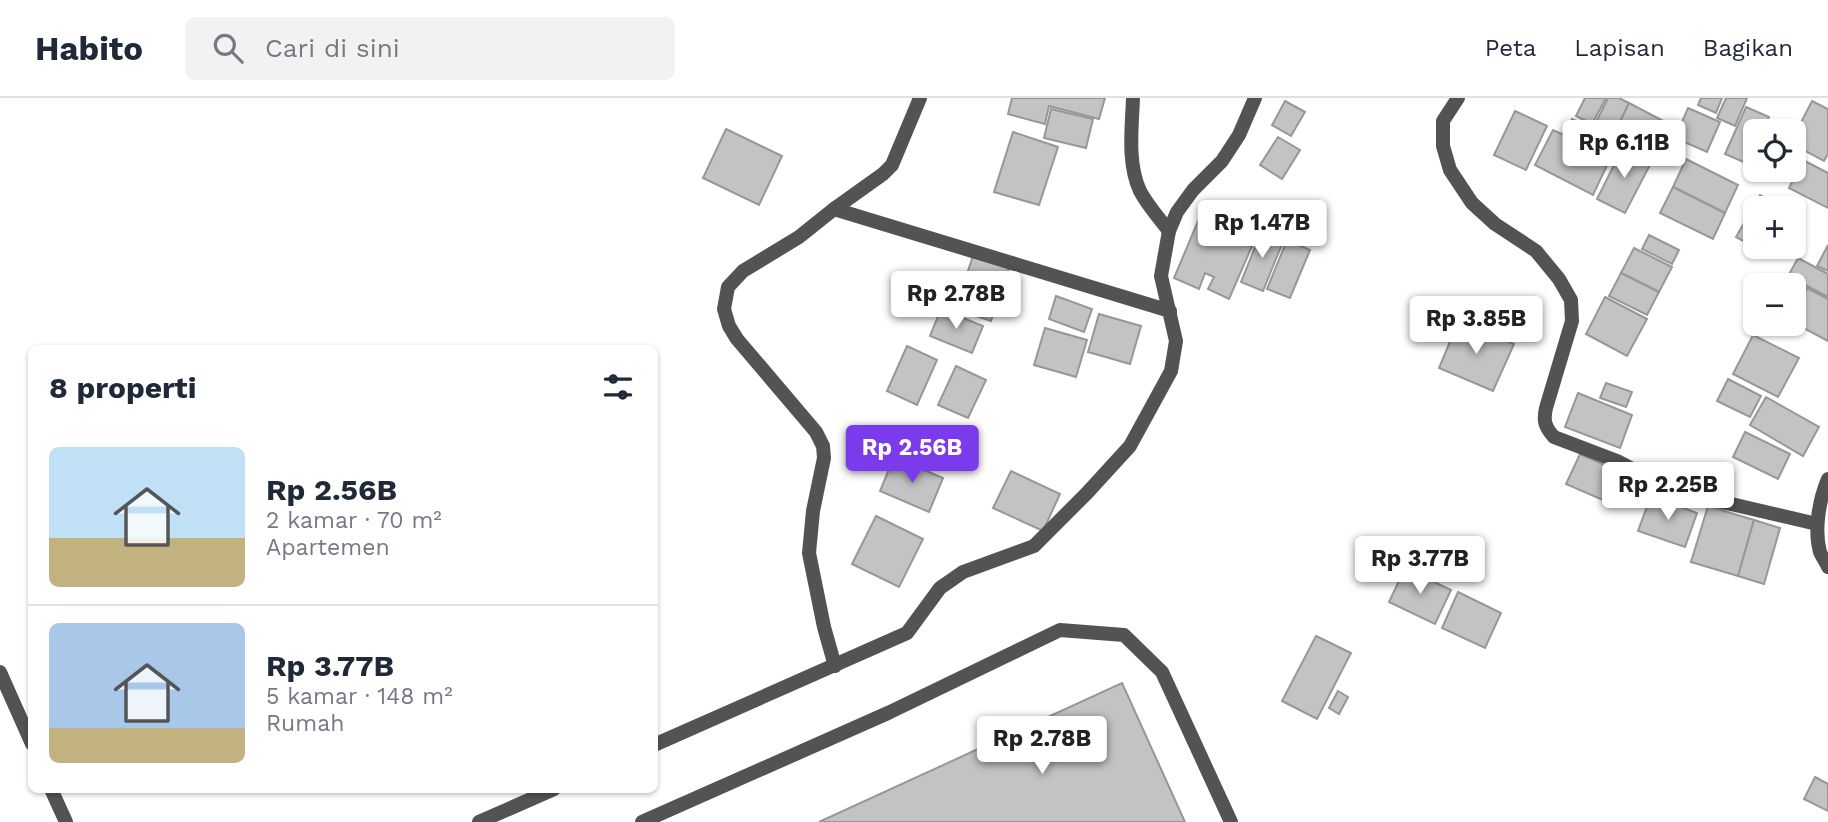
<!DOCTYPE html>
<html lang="id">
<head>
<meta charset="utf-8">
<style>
	body { margin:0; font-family:"Work Sans",sans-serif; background:#f2f2f3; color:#1f2937; height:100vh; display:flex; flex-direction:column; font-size:26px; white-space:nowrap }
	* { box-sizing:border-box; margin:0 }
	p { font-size:23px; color:#747a83 }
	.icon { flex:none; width:38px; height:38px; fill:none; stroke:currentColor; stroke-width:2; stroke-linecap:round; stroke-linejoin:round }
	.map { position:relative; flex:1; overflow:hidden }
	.details { position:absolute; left:28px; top:247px; width:630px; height:448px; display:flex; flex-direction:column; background:#fff; border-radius:10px; box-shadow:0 2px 5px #0004 }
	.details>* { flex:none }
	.controls { position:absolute; left:1743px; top:21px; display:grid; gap:14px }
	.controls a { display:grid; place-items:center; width:63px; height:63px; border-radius:10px; background:#fff; box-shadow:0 2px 5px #0004; font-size:35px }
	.price { position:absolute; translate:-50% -60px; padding:0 16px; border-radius:7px; background:#fff; color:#222; font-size:23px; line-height:46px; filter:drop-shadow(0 2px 4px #0008) }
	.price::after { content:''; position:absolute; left:50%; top:42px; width:21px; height:16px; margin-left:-10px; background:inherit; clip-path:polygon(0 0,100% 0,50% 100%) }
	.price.current { background:#7c3aed; color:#fff }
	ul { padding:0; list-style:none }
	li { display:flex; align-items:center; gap:21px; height:175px; padding:0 21px }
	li+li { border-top:2px solid #e0e1e3 }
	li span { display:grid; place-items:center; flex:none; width:196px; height:140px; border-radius:10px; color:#555 }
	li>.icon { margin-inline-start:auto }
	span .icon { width:84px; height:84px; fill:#fffc; stroke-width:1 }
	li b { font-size:30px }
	h2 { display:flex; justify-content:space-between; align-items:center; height:84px; padding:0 21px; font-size:30px }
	header { display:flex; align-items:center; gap:42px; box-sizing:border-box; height:98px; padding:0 35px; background:#fff; border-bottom:2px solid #e0e1e3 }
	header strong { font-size:33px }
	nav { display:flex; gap:38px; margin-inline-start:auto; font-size:24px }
	.search { width:490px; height:63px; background:#f2f2f3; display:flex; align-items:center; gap:18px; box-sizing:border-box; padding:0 24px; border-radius:10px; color:#747a83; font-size:26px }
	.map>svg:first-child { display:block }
</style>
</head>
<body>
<header>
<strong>Habito</strong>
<div class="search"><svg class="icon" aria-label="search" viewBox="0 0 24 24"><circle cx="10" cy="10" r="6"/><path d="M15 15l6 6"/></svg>Cari di sini</div>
<nav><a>Peta</a><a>Lapisan</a><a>Bagikan</a></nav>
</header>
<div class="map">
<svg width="1828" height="724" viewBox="0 0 1828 724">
	<rect width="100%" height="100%" fill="#fff"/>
	<g fill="#c3c3c3" stroke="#979797" stroke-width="2">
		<polygon points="1012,0 1105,0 1099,21 1049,8 1045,26 1008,16"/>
		<polygon points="1585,0 1606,0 1592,26 1576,18"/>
		<polygon points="1608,0 1619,0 1629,5 1614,36 1595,26"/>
		<polygon points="1701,0 1722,0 1716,15 1698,7"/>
		<polygon points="1726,0 1747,0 1735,28 1717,20"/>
		<polygon points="1285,3 1305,14 1291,38 1272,27"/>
		<polygon points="1812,3 1828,11 1828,56 1824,63 1794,47 1794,38"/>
		<polygon points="1629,5 1667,25 1652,56 1614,36"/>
		<polygon points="1746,9 1769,19 1762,33 1755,33 1755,49 1748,66 1725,56"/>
		<polygon points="1688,10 1720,24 1707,54 1675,40"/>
		<polygon points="1051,11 1093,21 1086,50 1044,40"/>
		<polygon points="1515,13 1547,28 1526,72 1494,57"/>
		<polygon points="1572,21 1618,44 1593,97 1535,67 1553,32 1564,37"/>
		<polygon points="726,31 782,58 759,107 703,80"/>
		<polygon points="1013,34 1058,49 1039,107 994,94"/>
		<polygon points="1278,39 1300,52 1282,81 1260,67"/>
		<polygon points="1623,49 1652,63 1625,115 1597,101"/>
		<polygon points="1686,61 1738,87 1725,115 1673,89"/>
		<polygon points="1803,62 1828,75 1828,110 1789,90"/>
		<polygon points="1673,89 1725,115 1713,141 1660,115"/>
		<polygon points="1760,97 1783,110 1755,110 1755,149 1764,149 1762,153 1736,139"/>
		<polygon points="1204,109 1237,124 1237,122 1259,132 1229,201 1208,191 1214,179 1205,175 1199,191 1174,180"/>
		<polygon points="1262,132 1284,141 1263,193 1241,184"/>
		<polygon points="1649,137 1679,152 1672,166 1642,151"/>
		<polygon points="1287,142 1310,152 1290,200 1267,191"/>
		<polygon points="1828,147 1828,173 1817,168"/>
		<polygon points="1634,150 1672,169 1659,194 1621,175"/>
		<polygon points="973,158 1009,170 991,223 955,211"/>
		<polygon points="1798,160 1828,176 1828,199 1788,178"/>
		<polygon points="1621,175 1659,194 1647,217 1609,198"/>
		<polygon points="1807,190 1828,201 1828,243 1794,225 1794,214"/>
		<polygon points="1056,198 1092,211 1084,234 1049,221"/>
		<polygon points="1605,199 1647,221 1627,258 1586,236"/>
		<polygon points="1501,210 1523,219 1514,240 1492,230"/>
		<polygon points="941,211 983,228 972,255 930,238"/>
		<polygon points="1099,216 1141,228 1130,266 1088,254"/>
		<polygon points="1459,222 1514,246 1493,293 1439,270"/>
		<polygon points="1045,230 1087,242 1076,279 1034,267"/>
		<polygon points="1753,237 1799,260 1778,299 1733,276"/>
		<polygon points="907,248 937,262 917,307 887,293"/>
		<polygon points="956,268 986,282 968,320 938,307"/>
		<polygon points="1728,281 1761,298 1750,319 1717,303"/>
		<polygon points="1606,285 1632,294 1626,309 1600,300"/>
		<polygon points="1578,295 1632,317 1620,350 1565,329"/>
		<polygon points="1766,299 1819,329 1803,358 1750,327"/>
		<polygon points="1745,334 1790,356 1778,381 1733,359"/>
		<polygon points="1580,356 1625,376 1612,406 1566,386"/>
		<polygon points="894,359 943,380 929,414 880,393"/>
		<polygon points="1011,373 1060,396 1043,433 993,410"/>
		<polygon points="1651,398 1697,415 1685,449 1638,433"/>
		<polygon points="1708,408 1754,422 1738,478 1691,464"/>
		<polygon points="876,418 923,441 899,489 852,466"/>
		<polygon points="1754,422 1780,430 1764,486 1738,478"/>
		<polygon points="1405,470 1451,492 1435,526 1389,504"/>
		<polygon points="1458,494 1501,515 1485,550 1442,530"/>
		<polygon points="1316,538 1351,555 1317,621 1282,603"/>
		<polygon points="1122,585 1185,724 819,724"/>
		<polygon points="1338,593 1348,599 1339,616 1329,610"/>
		<polygon points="1815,679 1828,686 1828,713 1804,701"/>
	</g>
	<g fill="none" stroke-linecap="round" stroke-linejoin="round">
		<polyline stroke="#535353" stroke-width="14" points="642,724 888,615 1060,532 1124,537 1162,574 1231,724"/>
		<g stroke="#535353" stroke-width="14">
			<path d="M1133 0C1132 29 1127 65 1140 93 1148 108 1159 120 1169 133"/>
			<path d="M1458 0 1443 23V48L1450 72 1472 105 1495 126 1536 153 1559 181 1571 202 1572 223 1546 310C1543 323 1545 329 1554 339L1617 363 1651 381 1697 398 1817 426"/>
			<polyline points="834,111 1170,213"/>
			<path d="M1828 381C1819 402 1814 432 1820 454 1822 459 1826 464 1828 469"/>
			<polyline points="835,568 824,529 809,455 813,413 824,360 823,348 816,334 737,241 729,228 724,211 728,189 743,173 799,139 834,111 883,76 892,67 920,0"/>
			<polyline points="0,574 32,646"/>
			<polyline points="654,647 907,535 940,490 963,474 1034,448 1087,395 1130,348 1171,273 1176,243 1161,178 1169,133 1177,114 1193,92 1222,63 1239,37 1255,0"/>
			<polyline points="51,691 66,724"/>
			<polyline points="479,724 554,691"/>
		</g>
	</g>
</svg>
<div class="controls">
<a><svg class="icon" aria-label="locate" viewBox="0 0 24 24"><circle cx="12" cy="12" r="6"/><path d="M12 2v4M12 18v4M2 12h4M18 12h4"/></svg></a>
<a>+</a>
<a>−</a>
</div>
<b class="price" style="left:1624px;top:82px">Rp 6.11B</b>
<b class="price" style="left:1262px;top:162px">Rp 1.47B</b>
<b class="price" style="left:956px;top:233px">Rp 2.78B</b>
<b class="price" style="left:1476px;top:258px">Rp 3.85B</b>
<b class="price current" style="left:912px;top:387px">Rp 2.56B</b>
<b class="price" style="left:1668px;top:424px">Rp 2.25B</b>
<b class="price" style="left:1420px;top:498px">Rp 3.77B</b>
<b class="price" style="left:1042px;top:678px">Rp 2.78B</b>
<section class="details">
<h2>8 properti<svg class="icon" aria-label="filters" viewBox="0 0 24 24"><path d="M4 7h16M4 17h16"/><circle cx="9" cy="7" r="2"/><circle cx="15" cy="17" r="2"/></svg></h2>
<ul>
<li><span style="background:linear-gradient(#bfe0f5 65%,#c2b280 0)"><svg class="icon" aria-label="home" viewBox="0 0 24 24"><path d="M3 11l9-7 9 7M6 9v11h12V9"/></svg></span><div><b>Rp 2.56B</b><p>2 kamar · 70 m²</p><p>Apartemen</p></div></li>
<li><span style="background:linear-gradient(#a9c7e8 75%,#c2b280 0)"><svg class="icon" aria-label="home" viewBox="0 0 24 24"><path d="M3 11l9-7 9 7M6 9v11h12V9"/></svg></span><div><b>Rp 3.77B</b><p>5 kamar · 148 m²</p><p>Rumah</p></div></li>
</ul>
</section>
</div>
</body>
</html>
